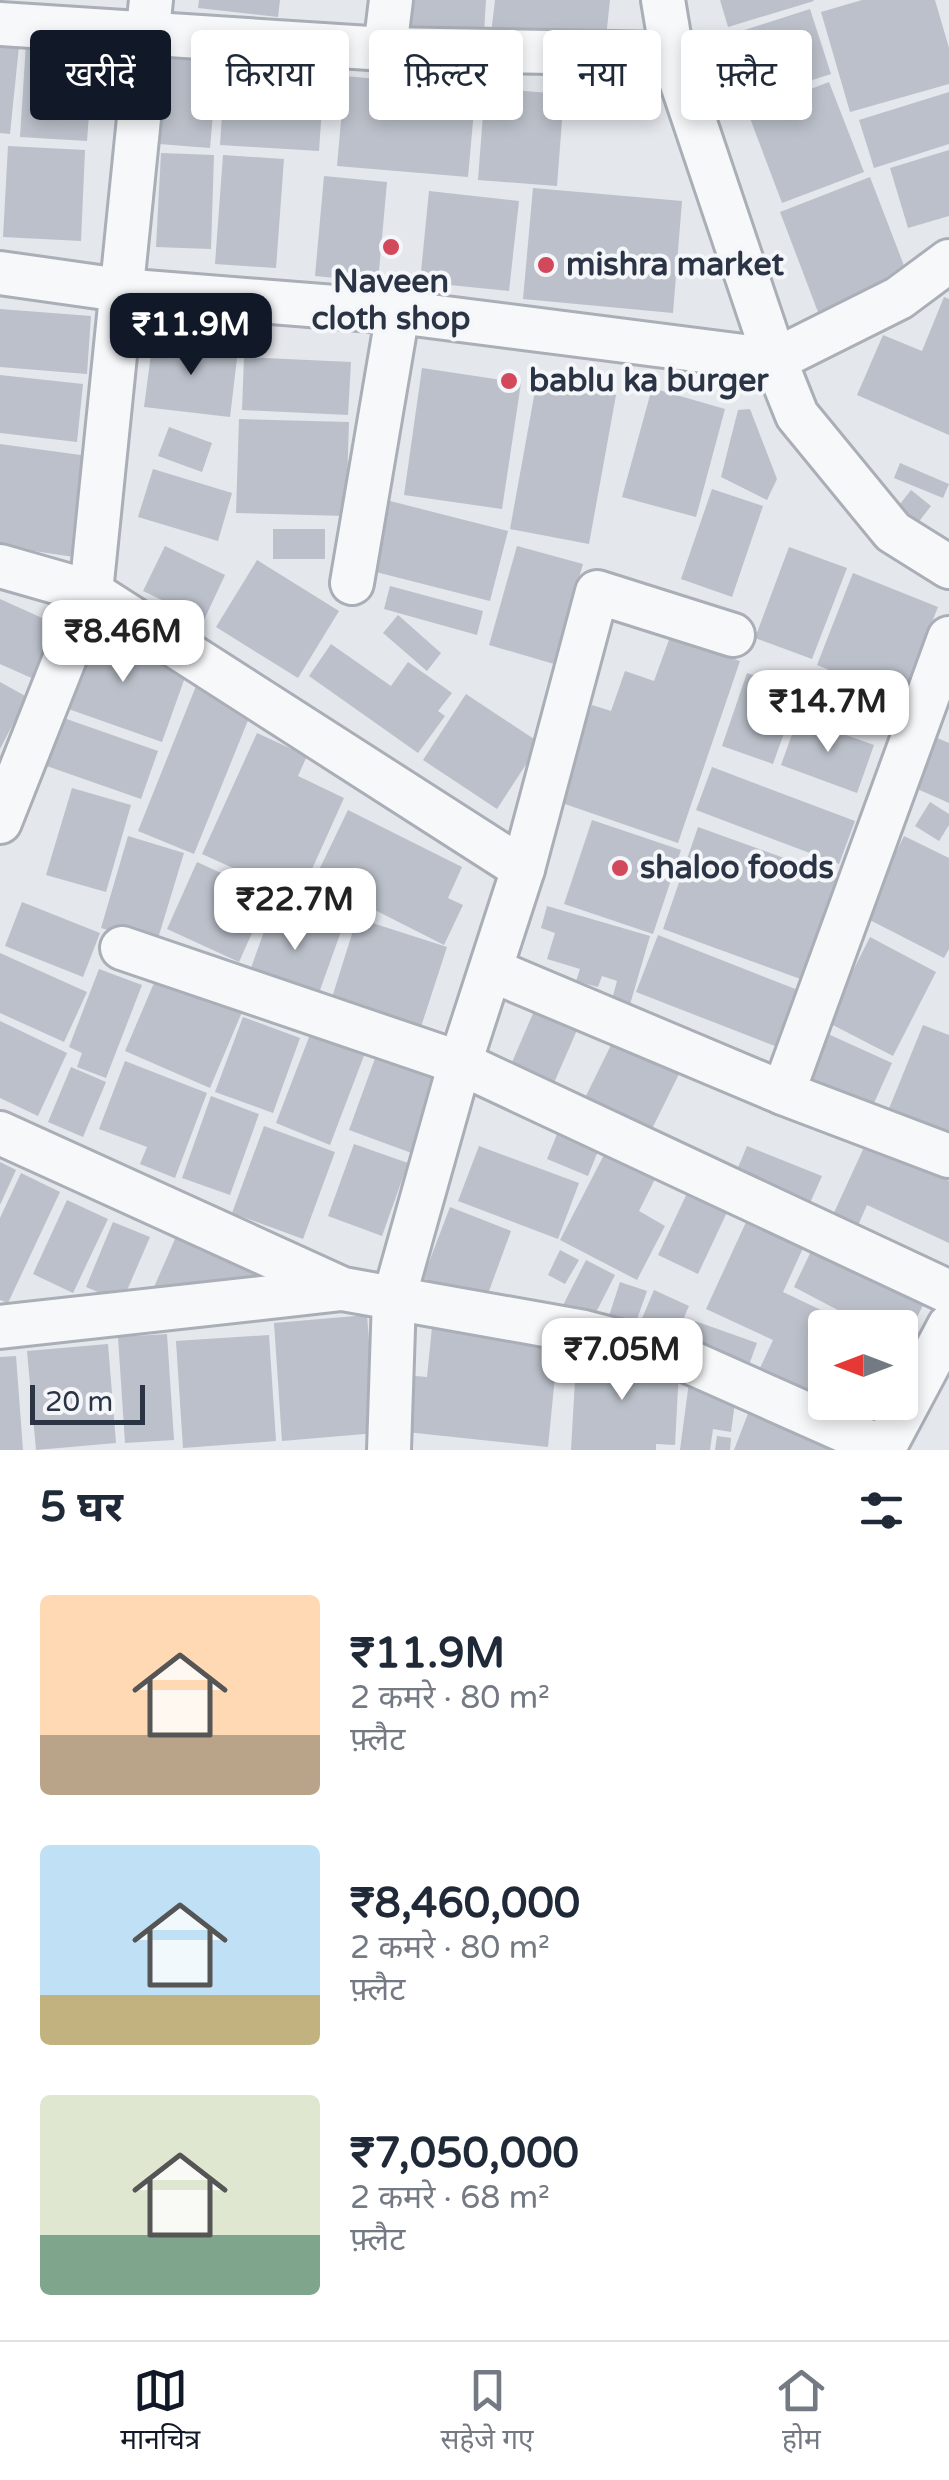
<!DOCTYPE html>
<html lang="hi">
<head>
<meta charset="utf-8">
<style>
	body { margin:0; font-family:"Varela Round","Noto Sans Devanagari",sans-serif; background:#f6f6f7; color:#1f2937; height:100vh; display:flex; flex-direction:column; font-size:38px; white-space:nowrap }
	* { box-sizing:border-box; margin:0 }
	p { font-size:32px; color:#747a83 }
	.icon { flex:none; width:55px; height:55px; fill:none; stroke:currentColor; stroke-width:2; stroke-linecap:round; stroke-linejoin:round }
	.map { position:relative; height:1450px; overflow:hidden }
	.drawer { display:flex; flex-direction:column; background:#fff; flex:1 }
	.drawer>* { flex:none }
	.banner { position:absolute; left:30px; top:30px; width:890px; height:90px; display:flex; gap:20px }
	.needle { width:65px; rotate:270deg }
	.fabs { position:absolute; left:808px; top:1310px; display:grid; gap:20px }
	.fabs a { display:grid; place-items:center; width:110px; height:110px; border-radius:10px; background:#fff; box-shadow:0 5px 15px #0003; font-size:50px }
	.scale { position:absolute; left:30px; bottom:25px; width:115px; box-sizing:border-box; padding-left:10px; border:5px solid #2b3445; border-top:0; font-size:28px; line-height:35px; white-space:nowrap; color:#2b3445; -webkit-text-stroke:8px #f4f6f9; paint-order:stroke }
	.price { position:absolute; translate:-50% -85px; padding:0 22px; border-radius:20px; background:#fff; color:#222; font-size:32px; line-height:65px; filter:drop-shadow(0 2px 5px #0008) }
	.price::after { content:''; position:absolute; left:50%; top:60px; width:30px; height:22px; margin-left:-15px; background:inherit; clip-path:polygon(0 0,100% 0,50% 100%) }
	.price.selected { background:#111827; color:#fff }
	ul { padding:0; list-style:none }
	li { display:flex; align-items:center; gap:30px; height:250px; padding:0 40px }
	li span { display:grid; place-items:center; flex:none; width:280px; height:200px; border-radius:10px; color:#555 }
	li>.icon { margin-inline-start:auto }
	span .icon { width:120px; height:120px; fill:#fffc; stroke-width:1 }
	li b { font-size:42px }
	h2 { display:flex; justify-content:space-between; align-items:center; height:120px; padding:0 40px; font-size:42px }
	.pill { padding:0 35px; border-radius:10px; background:#fff; box-shadow:0 5px 15px #0003; font-size:35px; line-height:90px }
	.pill.selected { background:#111827; color:#fff }
	.menu { display:flex; justify-content:space-around; align-items:center; height:140px; border-top:2px solid #e0e1e3; background:#fff; font-size:28px; color:#747a83 }
	.menu a { display:grid; justify-items:center; gap:5px }
	.menu .selected { color:#111827 }
	.map>svg:first-child { display:block }
</style>
</head>
<body>
<div class="map">
<svg width="949" height="1450" viewBox="0 0 949 1450">
	<rect width="100%" height="100%" fill="#e4e7ec"/>
	<g fill="#bbc0ca">
		<polygon points="199,0 280,0 278,17 198,8"/>
		<polygon points="403,0 486,0 484,32 401,26"/>
		<polygon points="495,0 610,0 605,47 491,34"/>
		<polygon points="720,0 813,0 814,1 728,27"/>
		<polygon points="862,0 935,0 949,48 949,84 850,112 821,12"/>
		<polygon points="810,9 831,74 750,100 729,35"/>
		<polygon points="26,43 94,48 87,141 20,137"/>
		<polygon points="0,44 19,46 10,134 0,133"/>
		<polygon points="167,52 218,57 210,148 159,144"/>
		<polygon points="226,56 325,63 319,151 220,145"/>
		<polygon points="345,76 476,88 468,177 337,166"/>
		<polygon points="829,82 864,172 782,203 748,113"/>
		<polygon points="485,88 564,94 557,186 478,180"/>
		<polygon points="949,92 949,144 874,168 859,120"/>
		<polygon points="8,146 85,150 81,241 3,237"/>
		<polygon points="949,150 949,216 908,228 890,168"/>
		<polygon points="161,153 214,155 211,249 156,247"/>
		<polygon points="223,155 284,159 276,268 215,264"/>
		<polygon points="324,176 387,182 378,282 315,276"/>
		<polygon points="870,177 908,276 818,312 780,212"/>
		<polygon points="533,188 682,201 673,313 523,299"/>
		<polygon points="429,191 519,201 509,291 420,282"/>
		<polygon points="944,297 949,299 949,435 857,395 883,335 922,351"/>
		<polygon points="0,309 91,316 87,374 0,367"/>
		<polygon points="153,339 238,350 230,417 144,407"/>
		<polygon points="244,357 351,362 348,415 242,410"/>
		<polygon points="422,368 521,383 502,509 404,495"/>
		<polygon points="0,375 83,384 77,442 0,433"/>
		<polygon points="537,380 616,395 589,544 510,529"/>
		<polygon points="652,388 725,409 696,517 622,497"/>
		<polygon points="750,409 777,479 767,500 721,477 738,410"/>
		<polygon points="239,419 349,422 346,516 236,513"/>
		<polygon points="169,427 212,443 202,472 158,456"/>
		<polygon points="0,444 88,456 74,557 0,546"/>
		<polygon points="900,463 949,484 943,498 894,478"/>
		<polygon points="153,469 232,493 218,541 138,517"/>
		<polygon points="712,489 763,506 732,597 681,579"/>
		<polygon points="911,490 931,506 917,524 897,508"/>
		<polygon points="386,500 508,531 490,601 368,570"/>
		<rect x="273" y="529" width="52" height="30"/>
		<polygon points="165,546 225,575 204,620 143,591"/>
		<polygon points="517,546 583,564 554,664 489,645"/>
		<polygon points="789,547 847,568 812,659 755,638"/>
		<polygon points="257,560 339,611 298,678 216,627"/>
		<polygon points="853,573 938,607 901,700 817,665"/>
		<polygon points="390,586 483,611 477,635 384,609"/>
		<polygon points="0,599 60,626 36,680 0,664"/>
		<polygon points="398,615 441,653 427,671 383,633"/>
		<polygon points="83,629 189,666 162,742 57,705"/>
		<polygon points="670,637 740,661 678,843 559,802 592,705 611,711 625,671 654,681"/>
		<polygon points="331,644 391,686 408,662 452,693 438,711 445,716 418,753 309,676"/>
		<polygon points="747,673 799,691 773,764 722,746"/>
		<polygon points="829,681 901,708 896,723 824,695"/>
		<polygon points="0,682 27,697 0,749"/>
		<polygon points="196,686 253,708 194,854 138,831"/>
		<polygon points="466,694 540,743 497,809 423,760"/>
		<polygon points="58,716 158,751 141,799 41,764"/>
		<polygon points="798,718 874,745 857,793 781,765"/>
		<polygon points="257,733 307,756 298,776 344,798 299,898 202,854"/>
		<polygon points="928,734 949,743 949,803 906,784"/>
		<polygon points="712,767 855,821 839,864 696,810"/>
		<polygon points="72,788 131,805 106,892 46,875"/>
		<polygon points="930,802 949,814 949,825 939,841 915,826"/>
		<polygon points="348,810 462,867 448,898 463,905 444,945 361,903 351,922 305,899"/>
		<polygon points="592,820 681,850 653,934 564,904"/>
		<polygon points="698,827 842,879 806,981 663,929"/>
		<polygon points="128,836 184,853 156,945 101,928"/>
		<polygon points="904,836 949,858 949,949 944,958 864,917"/>
		<polygon points="197,862 269,895 239,962 167,929"/>
		<polygon points="276,898 344,923 314,1007 246,982"/>
		<polygon points="22,902 100,933 83,977 5,946"/>
		<polygon points="547,906 650,936 629,1008 611,1003 617,981 602,976 598,987 576,981 580,969 547,959 555,933 541,928"/>
		<polygon points="357,918 447,947 419,1033 330,1004"/>
		<polygon points="658,935 803,992 780,1048 636,992"/>
		<polygon points="870,937 936,972 893,1056 827,1022"/>
		<polygon points="0,953 87,992 64,1042 0,1013"/>
		<polygon points="99,969 142,985 106,1078 77,1067 82,1053 69,1047"/>
		<polygon points="157,976 242,1012 210,1088 125,1051"/>
		<polygon points="534,1011 577,1030 547,1099 504,1081"/>
		<polygon points="243,1017 300,1038 273,1113 215,1092"/>
		<polygon points="0,1021 67,1053 38,1116 0,1098"/>
		<polygon points="923,1025 949,1035 949,1137 888,1111"/>
		<polygon points="817,1029 892,1063 870,1112 795,1078"/>
		<polygon points="311,1032 365,1053 330,1145 276,1123"/>
		<polygon points="614,1039 680,1072 646,1141 580,1108"/>
		<polygon points="377,1053 445,1078 417,1155 349,1130"/>
		<polygon points="125,1061 207,1093 175,1178 140,1164 147,1147 99,1129"/>
		<polygon points="71,1067 106,1082 83,1137 48,1122"/>
		<polygon points="211,1096 259,1114 230,1195 182,1178"/>
		<polygon points="563,1119 604,1136 588,1176 547,1159"/>
		<polygon points="264,1126 335,1152 303,1239 232,1213"/>
		<polygon points="866,1143 949,1181 949,1243 867,1205 851,1241 826,1230"/>
		<polygon points="354,1144 408,1163 382,1236 328,1216"/>
		<polygon points="479,1146 579,1183 558,1239 458,1201"/>
		<polygon points="747,1146 822,1176 806,1212 732,1182"/>
		<polygon points="607,1149 657,1175 639,1211 665,1226 637,1280 560,1240"/>
		<polygon points="0,1162 16,1170 0,1205"/>
		<polygon points="21,1173 60,1192 8,1303 0,1300 0,1218"/>
		<polygon points="689,1189 729,1208 698,1274 658,1255"/>
		<polygon points="67,1200 108,1219 73,1293 33,1274"/>
		<polygon points="450,1207 511,1231 485,1302 423,1278"/>
		<polygon points="747,1220 804,1246 783,1292 859,1328 825,1328 825,1402 874,1402 860,1433 753,1383 773,1340 706,1309"/>
		<polygon points="113,1222 150,1237 122,1302 86,1287"/>
		<polygon points="178,1232 261,1261 254,1286 151,1294"/>
		<polygon points="813,1247 925,1301 900,1352 900,1328 872,1328 794,1287"/>
		<polygon points="560,1250 579,1260 565,1284 548,1275"/>
		<polygon points="586,1260 615,1275 586,1332 557,1317"/>
		<polygon points="620,1282 647,1291 635,1325 609,1316"/>
		<polygon points="654,1290 689,1306 673,1343 638,1328"/>
		<polygon points="367,1315 376,1433 282,1441 274,1323"/>
		<polygon points="433,1317 558,1346 548,1447 397,1431 403,1375 427,1377"/>
		<polygon points="695,1321 757,1343 746,1373 684,1351"/>
		<polygon points="167,1334 174,1440 125,1443 118,1337"/>
		<polygon points="269,1335 276,1441 183,1448 176,1341"/>
		<polygon points="108,1344 116,1443 36,1450 27,1351"/>
		<polygon points="577,1346 630,1349 629,1368 679,1370 675,1445 656,1444 656,1450 571,1450"/>
		<polygon points="16,1356 23,1450 0,1450 0,1357"/>
		<polygon points="689,1382 736,1395 731,1432 713,1429 710,1450 680,1450"/>
		<polygon points="754,1398 840,1450 734,1450"/>
		<polygon points="717,1436 731,1438 730,1450 715,1450"/>
	</g>
	<g fill="none" stroke-linecap="round" stroke-linejoin="round">
		<defs>
			<g id="street">
				<polyline points="663,0 672,54 775,360 797,415 893,532 949,567"/>
				<polyline points="0,24 385,49 672,54"/>
				<polyline points="385,49 391,0"/>
				<polyline points="0,273 120,290 398,312 775,360 899,298 949,261"/>
				<polyline points="0,566 91,592 523,869"/>
				<polyline points="352,583 398,312"/>
				<polyline points="0,822 91,592 151,0"/>
				<polyline points="122,948 460,1063 949,1292"/>
				<polyline points="491,970 783,1093 949,1156"/>
				<polyline points="783,1093 949,638"/>
				<polyline points="0,1133 343,1289 584,1332 674,1355 883,1448"/>
				<polyline points="0,1327 342,1289"/>
				<polyline points="389,1450 394,1298 460,1063 523,869 597,592 733,635"/>
				<polyline points="883,1450 949,1326"/>
			</g>
		</defs>
		<use href="#street" stroke="#a9aeb7" stroke-width="48"/>
		<use href="#street" stroke="#f7f8fa" stroke-width="42"/>
	</g>
	<g fill="#d1495b" stroke="#f4f6f9" stroke-width="4">
		<circle cx="391" cy="247" r="10"/>
		<circle cx="546" cy="265" r="10"/>
		<circle cx="509" cy="381" r="10"/>
		<circle cx="620" cy="868" r="10"/>
	</g>
	<g text-anchor="middle" dominant-baseline="central" stroke-width="8" stroke-linejoin="round" paint-order="stroke">
		<g font-size="32" font-weight="bold" fill="#2b3445" stroke="#f4f6f9" text-anchor="start">
			<text x="566" y="265">mishra market</text>
			<text x="391" y="282" text-anchor="middle">Naveen<tspan x="391" dy="37">cloth shop</tspan></text>
			<text x="529" y="381">bablu ka burger</text>
			<text x="640" y="868">shaloo foods</text>
		</g>
	</g>
</svg>
<div class="fabs">
<a><svg class="needle" viewBox="-14 -14 28 28"><path d="M0-13l5 13h-10z" fill="#e53935"/><path d="M0 13l5-13h-10z" fill="#747a83"/></svg></a>
</div>
<div class="scale">20 m</div>
<b class="price selected" style="left:191px;top:378px">₹11.9M</b>
<b class="price" style="left:123px;top:685px">₹8.46M</b>
<b class="price" style="left:828px;top:755px">₹14.7M</b>
<b class="price" style="left:295px;top:953px">₹22.7M</b>
<b class="price" style="left:622px;top:1403px">₹7.05M</b>
<div class="banner">
<a class="pill selected">खरीदें</a>
<a class="pill">किराया</a>
<a class="pill">फ़िल्टर</a>
<a class="pill">नया</a>
<a class="pill">फ़्लैट</a>
</div>
</div>
<section class="drawer">
<h2>5 घर<svg class="icon" aria-label="filters" viewBox="0 0 24 24"><path d="M4 7h16M4 17h16"/><circle cx="9" cy="7" r="2"/><circle cx="15" cy="17" r="2"/></svg></h2>
<ul>
<li><span style="background:linear-gradient(#ffd9b3 70%,#b9a48a 0)"><svg class="icon" aria-label="home" viewBox="0 0 24 24"><path d="M3 11l9-7 9 7M6 9v11h12V9"/></svg></span><div><b>₹11.9M</b><p>2 कमरे · 80 m²</p><p>फ़्लैट</p></div></li>
<li><span style="background:linear-gradient(#bfe0f5 75%,#c2b280 0)"><svg class="icon" aria-label="home" viewBox="0 0 24 24"><path d="M3 11l9-7 9 7M6 9v11h12V9"/></svg></span><div><b>₹8,460,000</b><p>2 कमरे · 80 m²</p><p>फ़्लैट</p></div></li>
<li><span style="background:linear-gradient(#dfe7d0 70%,#7fa58c 0)"><svg class="icon" aria-label="home" viewBox="0 0 24 24"><path d="M3 11l9-7 9 7M6 9v11h12V9"/></svg></span><div><b>₹7,050,000</b><p>2 कमरे · 68 m²</p><p>फ़्लैट</p></div></li>
</ul>
</section>
<nav class="menu">
<a class="selected"><svg class="icon" aria-label="map" viewBox="0 0 24 24"><path d="M3 6l6-2 6 2 6-2v14l-6 2-6-2-6 2zM9 4v14M15 6v14"/></svg>मानचित्र</a>
<a><svg class="icon" aria-label="saved" viewBox="0 0 24 24"><path d="M7 4h10v16l-5-4-5 4z"/></svg>सहेजे गए</a>
<a><svg class="icon" aria-label="home" viewBox="0 0 24 24"><path d="M3 11l9-7 9 7M6 9v11h12V9"/></svg>होम</a>
</nav>
</body>
</html>
